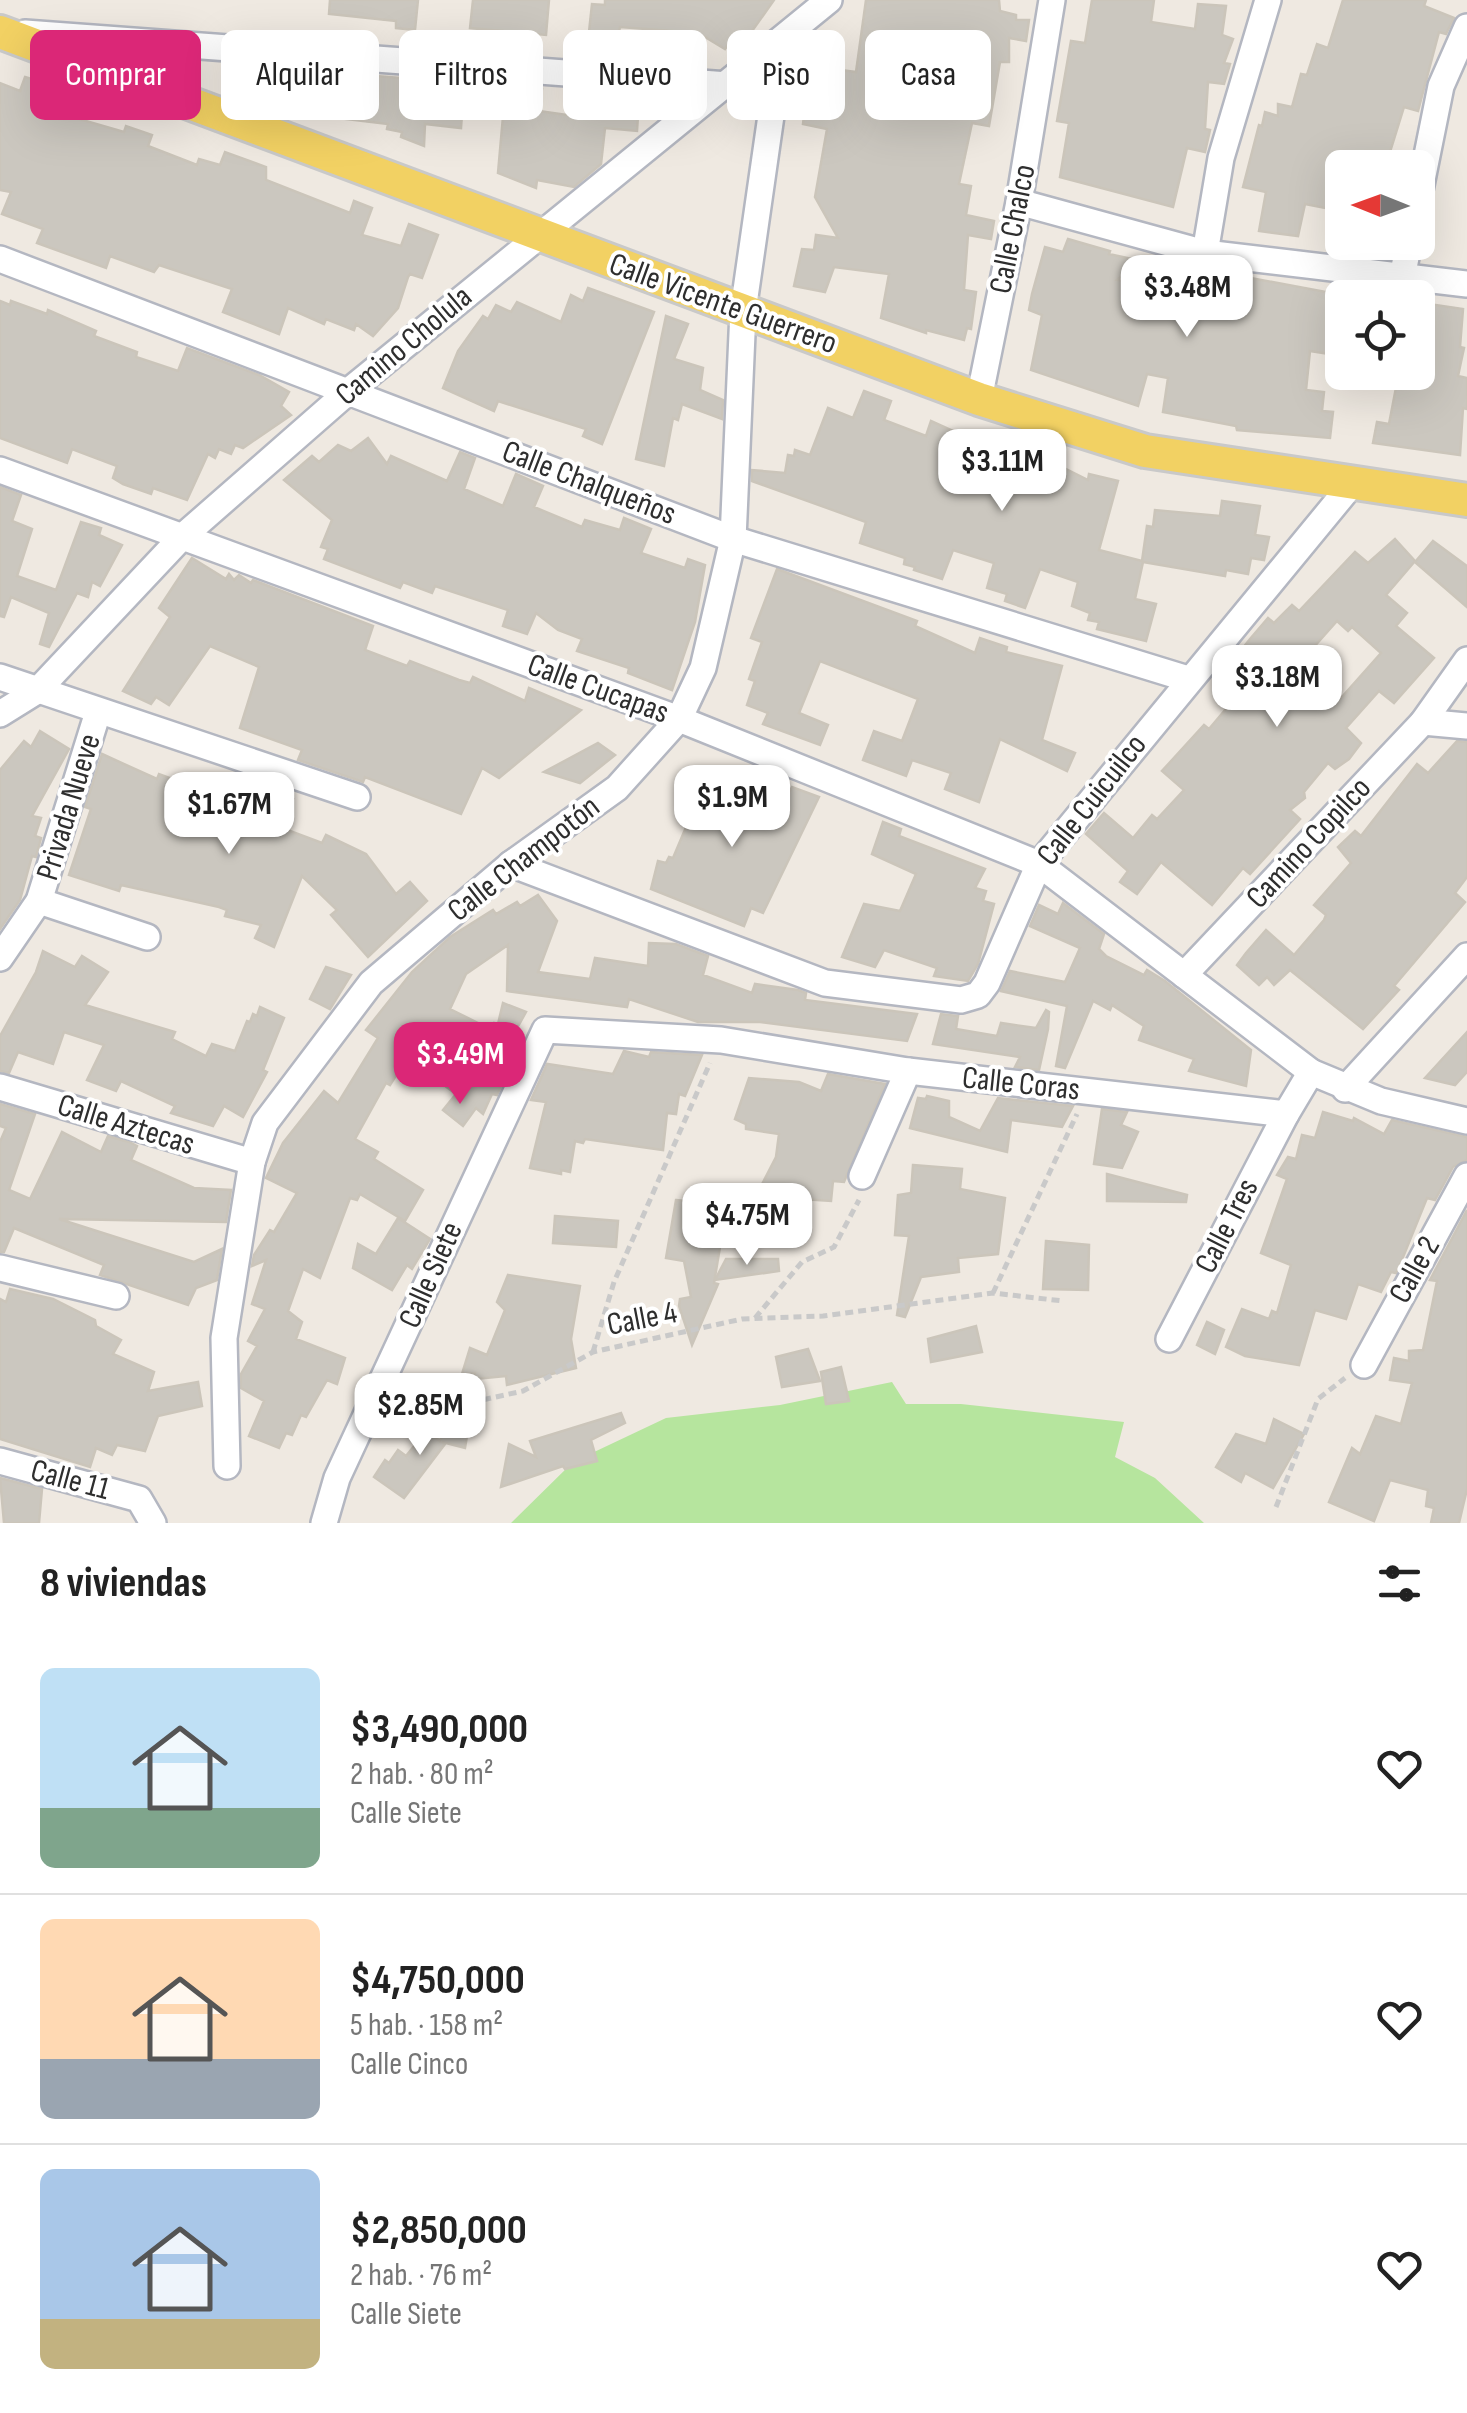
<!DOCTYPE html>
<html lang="es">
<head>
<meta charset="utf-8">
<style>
	body { margin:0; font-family:"Sofia Sans Condensed",sans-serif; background:#f2f2f2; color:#222; height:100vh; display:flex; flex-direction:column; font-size:38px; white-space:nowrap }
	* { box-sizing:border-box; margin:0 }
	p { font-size:32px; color:#767676 }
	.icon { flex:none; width:55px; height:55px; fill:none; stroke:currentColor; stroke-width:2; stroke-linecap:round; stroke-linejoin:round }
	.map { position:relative; height:1523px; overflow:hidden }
	.details { display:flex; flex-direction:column; background:#fff; flex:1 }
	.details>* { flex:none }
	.hud { position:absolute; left:30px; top:30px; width:1408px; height:90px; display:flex; gap:20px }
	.needle { width:65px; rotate:271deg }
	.buttons { position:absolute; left:1325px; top:150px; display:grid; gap:20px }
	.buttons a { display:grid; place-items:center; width:110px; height:110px; border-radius:15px; background:#fff; box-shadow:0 10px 40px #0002; font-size:50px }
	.price { position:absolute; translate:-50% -85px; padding:0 22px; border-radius:20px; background:#fff; color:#222; font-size:32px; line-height:65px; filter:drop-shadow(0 2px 5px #0008) }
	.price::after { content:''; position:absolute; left:50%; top:60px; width:30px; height:22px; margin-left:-15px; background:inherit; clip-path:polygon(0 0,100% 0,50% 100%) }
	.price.on { background:#db2777; color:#fff }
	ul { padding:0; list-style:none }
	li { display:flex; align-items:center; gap:30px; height:250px; padding:0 40px }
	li+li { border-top:2px solid #e0e0e0 }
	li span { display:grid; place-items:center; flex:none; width:280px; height:200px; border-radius:15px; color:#555 }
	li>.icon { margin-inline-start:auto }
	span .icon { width:120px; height:120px; fill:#fffc; stroke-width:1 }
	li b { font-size:42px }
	h2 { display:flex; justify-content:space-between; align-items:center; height:120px; padding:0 40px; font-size:42px }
	.tag { padding:0 35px; border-radius:15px; background:#fff; box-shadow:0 10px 40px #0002; font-size:35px; line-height:90px }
	.tag.on { background:#db2777; color:#fff }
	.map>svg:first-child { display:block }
</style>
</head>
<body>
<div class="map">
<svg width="1467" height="1523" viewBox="0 0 1467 1523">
	<rect width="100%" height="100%" fill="#efe9e1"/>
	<polygon fill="#b6e59e" points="892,1382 906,1404 961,1404 1124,1422 1115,1457 1155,1478 1204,1523 511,1523 573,1462 666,1418 780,1405"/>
	<g fill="#cbc7bf" stroke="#cbc5ba" stroke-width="2.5" fill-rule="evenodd">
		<polygon points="330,0 418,0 415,30 396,28 396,21 329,14"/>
		<polygon points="473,0 549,0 546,35 470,28"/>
		<polygon points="605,0 774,0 745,41 734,36 725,49 705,37 672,31 620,27 618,36 589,32 592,4 605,5"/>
		<polygon points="866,0 999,0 1000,11 1016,15 1016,20 1029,20 1026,41 1009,38 1009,62 1000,62 989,126 972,123 959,184 971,186 966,215 994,221 991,239 968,235 964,290 976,292 971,329 967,328 964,340 926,330 926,333 881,318 889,274 834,267 825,292 794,286 802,249 814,250 816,235 838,238 815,197 827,129 803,124 810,66 856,72"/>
		<polygon points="1092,0 1154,0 1151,22 1195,29 1198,4 1226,6 1222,35 1233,39 1224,63 1230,64 1224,84 1208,82 1205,129 1210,130 1205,152 1187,148 1173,207 1060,177 1069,123 1057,121 1071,41 1085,43"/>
		<polygon points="1343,0 1426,0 1424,6 1454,18 1446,34 1439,32 1418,111 1404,107 1385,168 1342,168 1342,200 1338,199 1336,210 1305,204 1298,236 1259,231 1266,192 1243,187 1259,125 1262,126 1265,112 1278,116 1278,104 1292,107 1301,74 1307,75 1317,44 1328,48"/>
		<polygon points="236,65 542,89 539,111 581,117 582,103 611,106 612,99 639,101 637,131 605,128 601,164 574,187 537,180 536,188 498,173 504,105 463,101 461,128 425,124 424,146 401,137 402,132 387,129 388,124 330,117 310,103 233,78"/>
		<polygon points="25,77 45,83 42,89 84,105 79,119 124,132 126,126 152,135 148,146 197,165 199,159 220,165 225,152 266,167 266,180 350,213 354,201 372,208 362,235 401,246 409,224 438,235 422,278 410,274 408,277 398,308 373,336 356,324 354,330 326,319 324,324 288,308 279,334 223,312 232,289 159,265 154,272 110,256 106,268 37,243 43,229 2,214 11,192 0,190 0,83 20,91"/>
		<polygon points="1068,239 1110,251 1109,254 1141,261 1117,280 1179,288 1181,277 1201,280 1203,269 1342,295 1342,356 1310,351 1306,390 1324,392 1322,411 1333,412 1330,438 1237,430 1236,426 1163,412 1168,378 1147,374 1138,406 1031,370 1042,315 1029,310 1032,294 1045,247 1063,252"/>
		<polygon points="588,288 654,312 602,444 583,436 586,429 498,401 494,411 443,388 458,351 483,316 488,319 496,305 511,312 517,302 561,322 571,295 583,301"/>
		<polygon points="0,301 10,305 11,301 47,314 48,310 96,331 94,336 137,352 136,357 178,371 187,348 259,375 289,392 281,406 291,415 243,448 235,445 231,454 219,449 215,458 208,454 187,500 153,488 151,494 123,484 113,478 117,466 72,449 67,463 0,438"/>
		<polygon points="1422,303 1463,309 1460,347 1464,348 1458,376 1467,378 1467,409 1463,408 1460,455 1373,443 1377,422 1389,424 1399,372 1418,372"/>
		<polygon points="666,316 688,324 674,359 703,368 700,390 723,400 722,419 682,404 678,420 673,418 664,466 636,459"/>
		<polygon points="864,391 891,401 884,420 926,436 931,421 1048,474 1066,469 1088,480 1089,474 1118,481 1099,550 1142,561 1147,526 1153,527 1155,510 1220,516 1222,501 1260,506 1255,535 1269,537 1264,560 1251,558 1248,574 1226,570 1225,576 1143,562 1135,599 1156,604 1146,641 1097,629 1099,622 1088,620 1090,613 1072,606 1078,582 1040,569 1025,608 1005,601 1007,594 987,588 994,563 953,550 942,579 914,570 915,567 904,564 905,558 860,543 866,522 752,481 752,470 785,473 788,455 794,456 795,450 810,455 828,408 853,418"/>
		<polygon points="368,438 387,464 391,456 447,481 460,452 475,458 464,489 503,506 516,474 543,486 534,507 582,527 585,520 620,530 624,518 651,529 641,553 685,568 688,559 705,565 695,622 672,690 628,673 629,668 577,651 582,639 558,630 536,613 527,634 503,626 508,610 435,586 432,593 403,582 400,588 324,559 328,549 321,547 332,520 284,480 312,456 319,462 338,445 351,451"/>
		<polygon points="0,487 21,495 12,521 32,529 17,576 56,590 81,522 101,528 99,535 122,545 100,586 92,582 88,597 77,593 49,647 40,644 49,613 11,597 4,617 0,616"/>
		<path d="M1395 539 1415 561 1386 595 1407 613 1396 626 1434 658 1394 703 1379 691 1346 728 1361 743 1349 759 1335 769 1328 763 1304 792 1305 798 1290 810 1300 819 1250 874 1243 868 1212 905 1161 862 1137 894 1120 882 1128 871 1086 834 1104 813 1133 838 1152 815 1157 819 1184 790 1162 771 1204 725 1209 729 1241 691 1222 674 1250 639 1268 618 1274 623 1292 605 1299 611 1355 552 1368 563ZM1337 621 1348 631 1352 627 1381 653 1341 698 1306 668 1311 662 1305 657Z"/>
		<polygon points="1433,541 1467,566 1467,607 1415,562"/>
		<polygon points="192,558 226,579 229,574 234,580 239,575 251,583 253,580 373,626 365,650 407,666 410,661 459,680 470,683 473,677 525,701 529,688 581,710 499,778 482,768 461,814 365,777 363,782 298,760 302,750 240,728 259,667 210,646 169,705 156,697 151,704 123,691 170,617 159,608"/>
		<polygon points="777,569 917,621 915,626 975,653 980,638 1007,647 1006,652 1062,666 1042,740 1075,753 1067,771 1000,739 979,802 945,789 951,773 912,760 906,776 863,760 874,731 902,741 918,699 820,661 799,713 828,725 820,745 763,724 768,713 747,705 755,681 749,679 762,642 751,638"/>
		<polygon points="40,731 69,749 32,816 41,818 35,836 41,838 36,857 32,856 20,900 0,929 0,770 24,741 31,747"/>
		<polygon points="1457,741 1467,742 1467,877 1455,893 1465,902 1394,986 1399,990 1363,1029 1290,970 1274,985 1267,977 1259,985 1237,965 1246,953 1266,930 1294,955 1324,920 1326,915 1314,905 1351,863 1338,847 1355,831 1361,836 1417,764 1428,773"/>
		<polygon points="598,743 615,755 580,783 544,772"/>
		<polygon points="102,754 157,779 159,774 208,792 205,801 244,815 252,802 270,807 274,793 293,799 282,828 322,843 326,835 366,854 396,894 410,882 427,901 368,957 331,915 337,910 302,876 274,947 255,938 261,925 225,916 227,910 219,907 121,885 119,891 69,875 91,809 85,807"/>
		<polygon points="690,777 739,793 778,814 792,787 819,797 763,913 751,908 744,926 651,889 658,861 666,863 669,857 673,858 692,813 680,808"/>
		<polygon points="883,822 901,829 899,836 985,869 975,888 986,891 983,901 994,904 978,964 968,981 934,976 937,968 884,950 875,967 842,957 864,904 900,911 916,874 872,854"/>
		<polygon points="538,895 557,921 538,972 590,979 595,958 648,966 649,943 676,944 708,956 703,975 752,993 755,984 798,990 806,993 805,1000 917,1014 907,1041 760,1022 698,1022 629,999 627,1007 507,991 508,945 466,974 450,1009 490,1029 494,1023 498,1024 503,1003 526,1012 516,1030 521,1032 507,1057 514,1058 497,1095 492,1094 483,1114 476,1108 463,1126 443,1110 456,1094 415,1064 409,1074 400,1069 390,1085 386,1083 355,1139 378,1152 374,1159 423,1190 405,1221 360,1194 357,1200 350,1198 320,1278 303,1269 288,1311 302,1322 296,1339 345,1358 337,1384 327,1380 306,1417 301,1415 292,1435 286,1433 279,1448 249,1436 264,1401 241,1388 241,1374 257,1346 248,1341 265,1309 252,1304 266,1260 252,1266 254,1255 270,1230 274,1232 297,1193 266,1178 283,1143 324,1091 338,1103 378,1038 366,1030 412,972 450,937 493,910 496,914 517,902 520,906"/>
		<polygon points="1063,903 1104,934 1099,949 1106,956 1144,975 1147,970 1165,981 1251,1050 1246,1086 1189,1071 1194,1059 1139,1040 1144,1026 1112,1005 1110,1010 1093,1001 1065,1068 1056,1066 1067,1006 1001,991 1010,971 1065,982 1080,948 1030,926 1039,905 1058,914"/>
		<polygon points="43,951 75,967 82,956 108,972 85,1005 175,1032 172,1039 206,1056 212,1044 235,1051 247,1021 250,1022 253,1014 257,1016 260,1007 284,1018 263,1070 267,1072 243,1117 224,1106 213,1126 171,1113 175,1106 121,1081 116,1091 87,1080 104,1045 64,1032 53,1064 18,1052 9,1073 0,1071 0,1036 36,972"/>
		<polygon points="326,967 351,975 330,1009 310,999"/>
		<polygon points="1046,1010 1049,1012 1048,1029 1039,1070 1015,1067 1020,1057 933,1044 941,1014 958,1016 956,1029 997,1036 1001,1023 1036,1028"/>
		<polygon points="1467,1032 1467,1072 1455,1085 1425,1078"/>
		<polygon points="624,1051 649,1057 651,1052 702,1055 685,1096 679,1094 676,1114 667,1113 663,1150 585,1139 583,1143 575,1141 570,1172 561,1170 561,1174 530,1168 546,1102 531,1100 547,1064 613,1074"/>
		<polygon points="828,1074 885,1084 844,1182 833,1181 831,1201 756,1196 776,1157 779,1134 746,1129 746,1124 735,1119 749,1078 799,1082 821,1091"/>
		<polygon points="927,1096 949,1101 949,1117 980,1131 998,1098 1073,1106 1062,1127 1011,1120 1007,1152 910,1128 918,1098 926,1099"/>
		<polygon points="0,1104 35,1114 9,1190 30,1199 62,1132 101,1152 108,1136 129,1142 137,1146 131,1160 194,1188 231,1190 226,1222 59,1219 194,1262 222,1249 217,1280 196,1288 188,1305 100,1275 104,1265 14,1228 4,1252 0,1252 0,1142 6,1128 0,1126"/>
		<polygon points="1102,1109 1127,1112 1121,1125 1138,1132 1122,1168 1094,1164"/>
		<polygon points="1323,1112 1353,1121 1354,1118 1384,1134 1392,1120 1467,1137 1467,1160 1453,1167 1435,1200 1427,1198 1399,1267 1396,1273 1391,1272 1381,1292 1358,1284 1346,1319 1315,1310 1299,1365 1245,1356 1226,1347 1242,1309 1269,1319 1272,1311 1277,1313 1291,1265 1261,1253 1287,1179 1277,1175 1288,1157 1296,1159 1302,1135 1315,1138"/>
		<polygon points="913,1165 962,1169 960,1189 1005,1198 998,1254 958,1258 959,1272 921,1277 905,1317 897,1315 909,1236 895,1235 898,1195 911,1193"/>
		<polygon points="1107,1174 1187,1195 1186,1202 1107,1201"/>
		<polygon points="676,1200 727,1205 714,1283 718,1284 692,1345 679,1306 680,1299 691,1297 684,1261 666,1258"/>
		<polygon points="1467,1210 1467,1489 1459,1523 1431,1523 1434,1508 1426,1506 1428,1490 1390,1480 1374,1521 1329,1502 1352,1448 1360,1454 1376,1416 1401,1424 1412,1383 1390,1380 1394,1358 1409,1361 1409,1351 1423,1350 1437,1281 1430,1280"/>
		<polygon points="555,1216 618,1221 616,1247 553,1243"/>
		<polygon points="398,1218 430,1239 412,1269 407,1265 392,1290 353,1268 358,1244 376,1254"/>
		<polygon points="1046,1241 1089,1245 1088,1290 1043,1289"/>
		<polygon points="726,1259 778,1259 779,1271 715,1280"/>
		<polygon points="508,1275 580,1286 571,1339 576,1368 507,1385 506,1376 474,1379 475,1373 462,1374 470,1348 487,1355 505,1310 497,1302"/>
		<polygon points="10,1289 53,1299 95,1320 96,1326 121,1340 113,1354 154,1372 148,1391 198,1382 202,1406 158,1416 145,1451 117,1445 112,1455 96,1448 90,1467 0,1439 0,1299 6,1302"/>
		<polygon points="1207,1322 1224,1330 1215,1354 1197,1345"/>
		<polygon points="976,1326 982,1352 931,1362 928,1339"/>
		<polygon points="808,1349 820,1381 782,1387 776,1357"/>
		<polygon points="841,1367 849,1401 826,1404 821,1372"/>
		<polygon points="621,1413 625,1423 591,1440 597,1461 565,1469 563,1466 501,1487 509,1444 536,1457 530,1441"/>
		<polygon points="447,1419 469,1424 465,1448 442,1442 445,1444 404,1498 374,1477 385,1460 389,1463 398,1450 406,1456 427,1430 440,1441"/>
		<polygon points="1274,1419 1304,1434 1273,1488 1245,1473 1241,1482 1216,1467 1236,1434 1266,1444"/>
		<polygon points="0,1478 42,1489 39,1523 4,1523"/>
	</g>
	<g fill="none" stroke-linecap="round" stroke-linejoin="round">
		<defs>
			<g id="minor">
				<polyline points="25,33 728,85"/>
				<polyline points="1418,200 1441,86 1467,27"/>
				<polyline points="1019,202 1205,253 1467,284"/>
				<polyline points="1205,253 1221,158 1268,0"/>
				<polyline points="0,259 733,539 1188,679"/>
				<polyline points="1402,278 1409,242"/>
				<polyline points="979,399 1019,202 1052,0"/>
				<polyline points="0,470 679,719 1039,864 1311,1072"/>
				<polyline points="0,677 357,797"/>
				<polyline points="0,714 37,691 181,538 350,390 829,0"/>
				<polyline points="1423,722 1467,726"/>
				<polyline points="511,864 825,983 961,1000 978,995 987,983 1039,864 1352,484"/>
				<polyline points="39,901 147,937"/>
				<polyline points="0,958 39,901 98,712"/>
				<polyline points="1184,975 1423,722 1467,660"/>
				<polyline points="0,1087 252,1162"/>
				<polyline points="1345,1089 1467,956"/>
				<polyline points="862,1176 908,1071"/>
				<polyline points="0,1268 116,1296"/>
				<polyline points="1169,1339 1286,1114"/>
				<polyline points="1364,1365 1467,1176"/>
				<polyline points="0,1461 139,1499 153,1523"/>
				<polyline points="227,1466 224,1338 252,1162 265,1123 371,983 511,864 617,788 679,719 703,668 733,539 743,311 782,39"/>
				<polyline points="324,1523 337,1478 545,1030 721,1040 908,1071 1286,1114 1311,1072 1381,1101 1467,1121"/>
			</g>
			<polyline id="major" points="0,32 979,399 1145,451 1467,500"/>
		</defs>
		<use href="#minor" stroke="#b4b7c1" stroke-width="30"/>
		<use href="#major" stroke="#c9c9c9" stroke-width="38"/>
		<g stroke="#c9c9c9" stroke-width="5" stroke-dasharray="8 5" stroke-linecap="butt">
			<polyline points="993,1293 1077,1114"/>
			<polyline points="755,1318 802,1262 834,1247 859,1200"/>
			<polyline points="593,1352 614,1282 710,1063"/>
			<polyline points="393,1409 450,1407 523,1391 593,1352 742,1319 823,1316 993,1293 1063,1301"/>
			<polyline points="1276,1507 1318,1399 1345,1378"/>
		</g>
		<use href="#minor" stroke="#fff" stroke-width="25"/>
		<use href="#major" stroke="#f2d163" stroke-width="32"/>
	</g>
	<g text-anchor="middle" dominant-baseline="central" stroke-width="8" stroke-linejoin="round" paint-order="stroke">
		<g font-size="32" fill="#2e2e2e" stroke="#fff">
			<text transform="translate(1013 229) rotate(-79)">Calle Chalco</text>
			<text transform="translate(723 304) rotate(20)">Calle Vicente Guerrero</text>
			<text transform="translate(404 346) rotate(-40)">Camino Cholula</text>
			<text transform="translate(589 483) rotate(21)">Calle Chalqueños</text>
			<text transform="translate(598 689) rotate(20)">Calle Cucapas</text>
			<text transform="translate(1092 800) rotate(-52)">Calle Cuicuilco</text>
			<text transform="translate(69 807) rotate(-73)">Privada Nueve</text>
			<text transform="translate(1309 843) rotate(-47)">Camino Copilco</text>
			<text transform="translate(524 859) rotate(-38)">Calle Champotón</text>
			<text transform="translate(1021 1084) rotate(6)">Calle Coras</text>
			<text transform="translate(126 1125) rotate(17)">Calle Aztecas</text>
			<text transform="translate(1227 1226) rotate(-63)">Calle Tres</text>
			<text transform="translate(1415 1270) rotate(-61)">Calle 2</text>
			<text transform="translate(431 1275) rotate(-66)">Calle Siete</text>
			<text transform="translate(642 1319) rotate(-11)">Calle 4</text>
			<text transform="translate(70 1480) rotate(15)">Calle 11</text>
		</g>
	</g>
</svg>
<div class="buttons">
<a><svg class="needle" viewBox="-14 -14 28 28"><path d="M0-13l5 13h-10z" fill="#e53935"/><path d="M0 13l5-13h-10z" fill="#767676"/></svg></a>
<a><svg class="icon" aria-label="locate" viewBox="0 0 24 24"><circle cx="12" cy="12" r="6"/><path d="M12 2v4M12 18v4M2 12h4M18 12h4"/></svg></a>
</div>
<b class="price" style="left:1187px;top:340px">$3.48M</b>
<b class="price" style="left:1002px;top:514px">$3.11M</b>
<b class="price" style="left:1277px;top:730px">$3.18M</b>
<b class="price" style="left:732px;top:850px">$1.9M</b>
<b class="price" style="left:229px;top:857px">$1.67M</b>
<b class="price on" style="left:460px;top:1107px">$3.49M</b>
<b class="price" style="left:747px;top:1268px">$4.75M</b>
<b class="price" style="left:420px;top:1458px">$2.85M</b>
<div class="hud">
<a class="tag on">Comprar</a>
<a class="tag">Alquilar</a>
<a class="tag">Filtros</a>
<a class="tag">Nuevo</a>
<a class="tag">Piso</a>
<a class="tag">Casa</a>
</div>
</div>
<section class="details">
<h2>8 viviendas<svg class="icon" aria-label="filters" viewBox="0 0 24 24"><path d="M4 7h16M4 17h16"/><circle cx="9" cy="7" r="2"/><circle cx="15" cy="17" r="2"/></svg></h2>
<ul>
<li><span style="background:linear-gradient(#bfe0f5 70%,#7fa58c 0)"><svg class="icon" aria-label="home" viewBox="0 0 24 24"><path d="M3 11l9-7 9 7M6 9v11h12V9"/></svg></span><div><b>$3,490,000</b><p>2 hab. · 80 m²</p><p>Calle Siete</p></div><svg class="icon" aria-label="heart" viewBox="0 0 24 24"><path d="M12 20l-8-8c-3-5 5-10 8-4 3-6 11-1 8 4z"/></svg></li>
<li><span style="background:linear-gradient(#ffd9b3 70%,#9aa5b1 0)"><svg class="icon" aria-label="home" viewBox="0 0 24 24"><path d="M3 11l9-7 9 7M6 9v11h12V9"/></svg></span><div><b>$4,750,000</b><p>5 hab. · 158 m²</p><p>Calle Cinco</p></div><svg class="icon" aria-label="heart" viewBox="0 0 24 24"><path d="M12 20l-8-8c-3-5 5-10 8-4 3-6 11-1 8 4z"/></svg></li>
<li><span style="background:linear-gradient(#a9c7e8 75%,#c2b280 0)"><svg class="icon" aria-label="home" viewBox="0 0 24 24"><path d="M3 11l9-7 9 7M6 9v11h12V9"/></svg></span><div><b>$2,850,000</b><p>2 hab. · 76 m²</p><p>Calle Siete</p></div><svg class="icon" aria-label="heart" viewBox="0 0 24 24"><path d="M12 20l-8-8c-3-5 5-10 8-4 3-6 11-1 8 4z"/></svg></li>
</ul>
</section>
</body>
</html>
